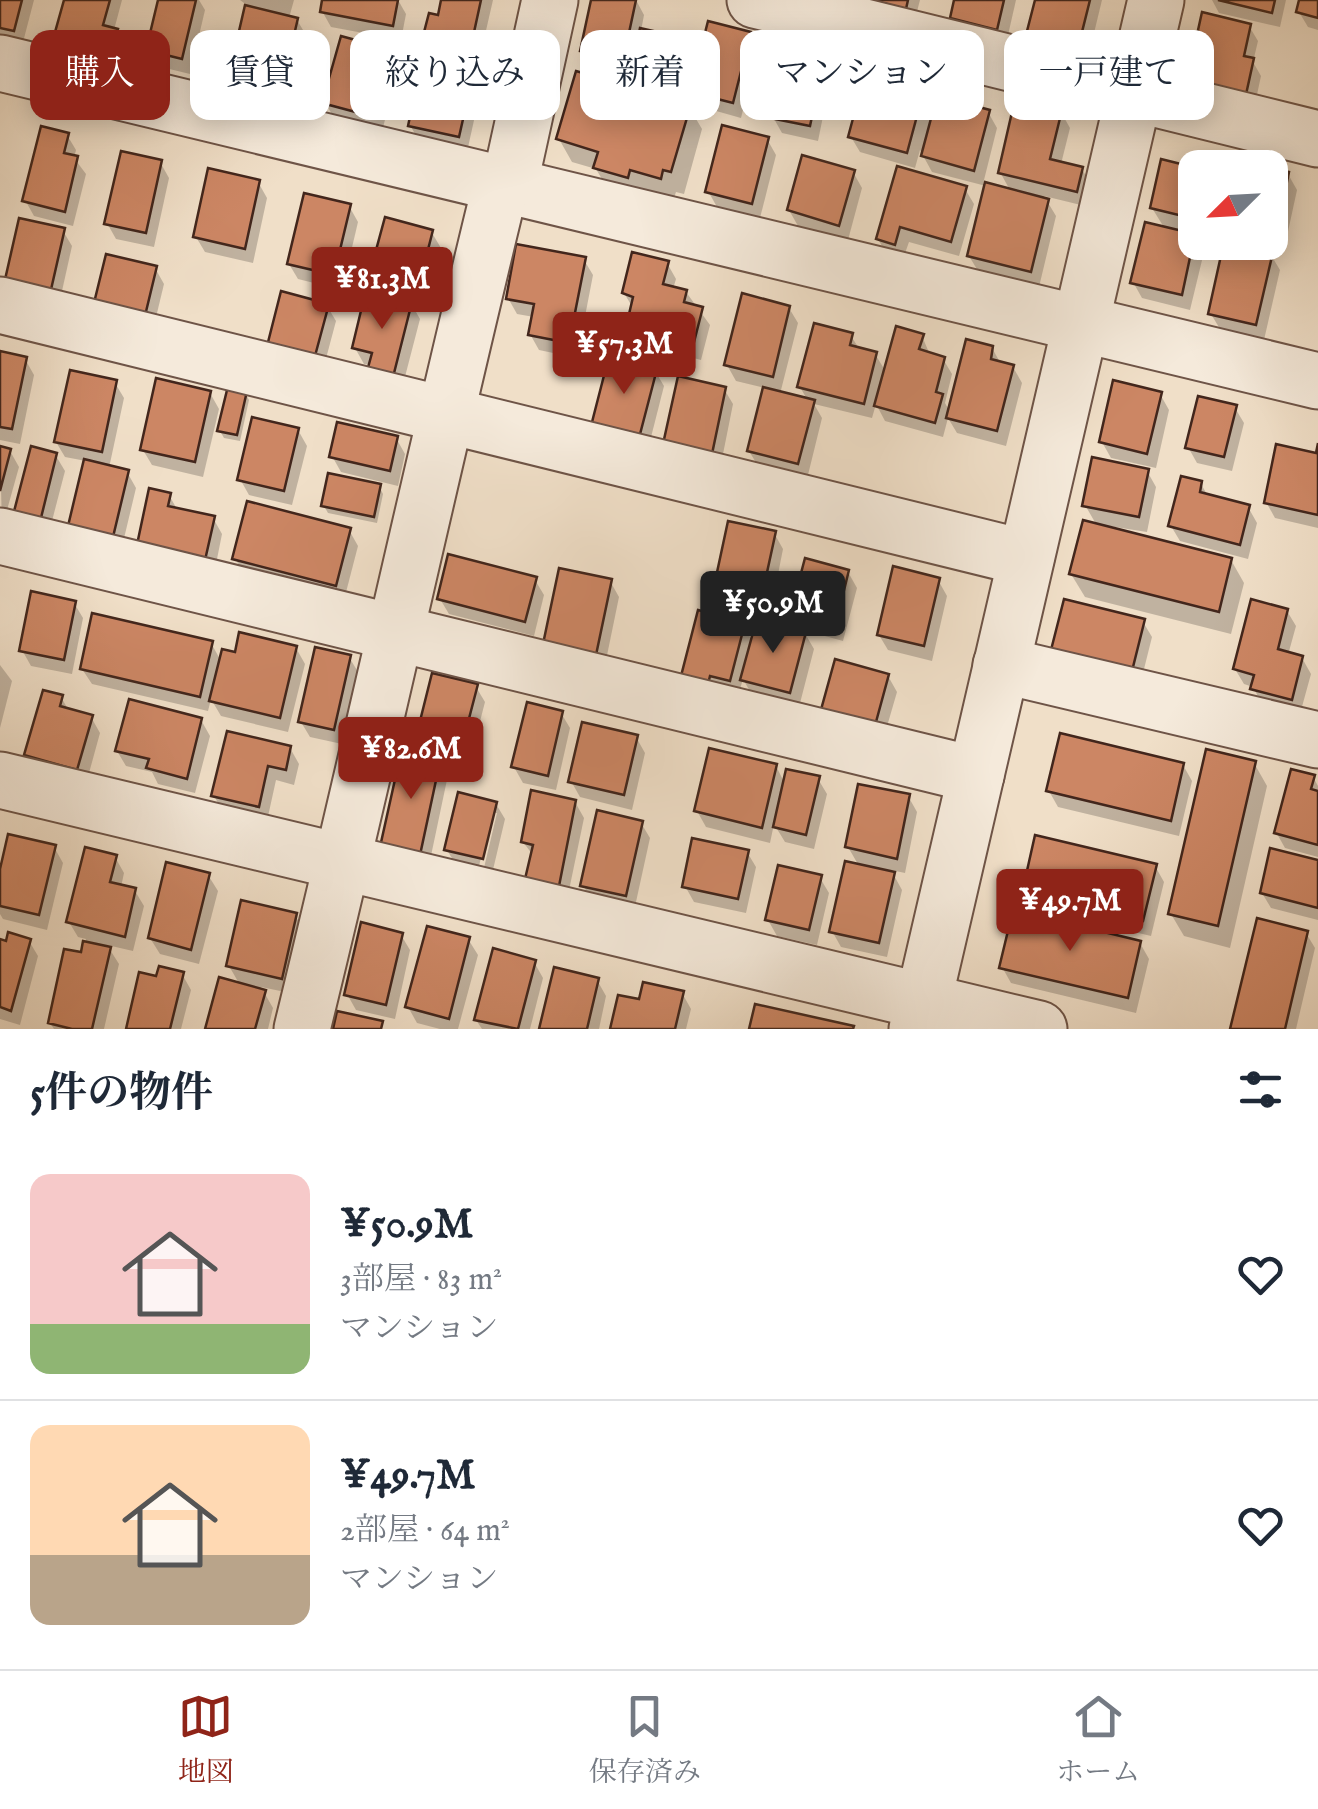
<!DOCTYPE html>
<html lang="ja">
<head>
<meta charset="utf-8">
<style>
	body { margin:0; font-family:"IM FELL English","Noto Serif JP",serif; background:#f2f2f3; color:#1f2937; height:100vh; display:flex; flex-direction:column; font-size:38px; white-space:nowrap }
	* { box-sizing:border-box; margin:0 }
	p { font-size:32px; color:#747a83 }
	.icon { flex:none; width:55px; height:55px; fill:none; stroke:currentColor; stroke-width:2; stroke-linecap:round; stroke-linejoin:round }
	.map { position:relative; height:1029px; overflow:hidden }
	.details { display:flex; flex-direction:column; background:#fff; flex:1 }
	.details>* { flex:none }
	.top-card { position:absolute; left:30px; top:30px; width:1260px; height:90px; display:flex; gap:20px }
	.needle { width:65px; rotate:246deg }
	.tools { position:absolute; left:1178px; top:150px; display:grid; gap:20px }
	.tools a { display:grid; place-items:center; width:110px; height:110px; border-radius:20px; background:#fff; box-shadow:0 5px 25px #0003; font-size:50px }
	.price { position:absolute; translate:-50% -85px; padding:0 22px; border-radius:10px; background:#8f2418; color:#fff; font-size:32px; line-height:65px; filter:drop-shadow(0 2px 5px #0008) }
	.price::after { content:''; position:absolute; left:50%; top:60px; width:30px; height:22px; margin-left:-15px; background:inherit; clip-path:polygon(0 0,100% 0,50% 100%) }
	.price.current { background:#222; color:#fff }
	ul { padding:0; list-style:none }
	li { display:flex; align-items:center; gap:30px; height:250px; padding:0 30px }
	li+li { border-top:2px solid #e0e1e3 }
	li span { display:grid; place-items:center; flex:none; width:280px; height:200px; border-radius:20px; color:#555 }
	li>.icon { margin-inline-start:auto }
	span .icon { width:120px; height:120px; fill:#fffc; stroke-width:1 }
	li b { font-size:42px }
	h2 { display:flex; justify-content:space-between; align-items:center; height:120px; padding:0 30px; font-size:42px }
	.pill { padding:0 35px; border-radius:20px; background:#fff; box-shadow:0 5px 25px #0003; font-size:35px; line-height:90px }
	.pill.current { background:#8f2418; color:#fff }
	.tab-bar { display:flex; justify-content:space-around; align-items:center; height:140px; border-top:2px solid #e0e1e3; background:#fff; font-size:28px; color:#747a83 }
	.tab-bar a { display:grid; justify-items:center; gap:5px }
	.tab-bar .current { color:#8f2418 }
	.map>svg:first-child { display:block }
</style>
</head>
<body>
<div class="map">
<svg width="1318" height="1029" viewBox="0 0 1318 1029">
	<rect width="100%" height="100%" fill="#f0dfc8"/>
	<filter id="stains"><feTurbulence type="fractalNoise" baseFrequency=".002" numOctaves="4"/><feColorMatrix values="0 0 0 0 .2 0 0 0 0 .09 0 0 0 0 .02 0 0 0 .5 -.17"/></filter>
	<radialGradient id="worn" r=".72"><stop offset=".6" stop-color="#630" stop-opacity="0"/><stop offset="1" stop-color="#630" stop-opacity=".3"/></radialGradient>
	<g fill="#0003">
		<polygon points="0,0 34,0 22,46 0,40"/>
		<polygon points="66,0 122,0 114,30 125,47 118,73 64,58 55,43"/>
		<polygon points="160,0 199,0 205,10 190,74 157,66 148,50"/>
		<polygon points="240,0 294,0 289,18 297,20 306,35 289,106 240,94 231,78 248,6"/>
		<polygon points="324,0 398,0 406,14 401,40 331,27 322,11"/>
		<polygon points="444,0 493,0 479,61 435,51 426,35 440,18"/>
		<polygon points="593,0 636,0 644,15 641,31 682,40 686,47 678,86 637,77 633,69 631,75 591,66 582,51"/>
		<polygon points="859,0 920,0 914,23"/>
		<polygon points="956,0 1016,0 1006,44 961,33 952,18"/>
		<polygon points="1038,0 1102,0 1088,58 1039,46 1030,31"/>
		<polygon points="1212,0 1286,0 1280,27 1219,13"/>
		<polygon points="1302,0 1318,0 1318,30 1308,27 1299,12"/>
		<polygon points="1204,15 1249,26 1258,41 1253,62 1261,76 1253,113"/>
		<polygon points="749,34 758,50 741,118 702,107 692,91"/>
		<polygon points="390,52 399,68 382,131 334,118 325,102"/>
		<polygon points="821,66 830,82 818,141 782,133 773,117"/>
		<polygon points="473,68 482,84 467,152 419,141 410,125"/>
		<polygon points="922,92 935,114 988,112 997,128 983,184 1011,192 1000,172 1061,112 1070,128 1061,164 1082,169 1091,185 1085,206 1044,196 1056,216 1039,287 978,271 969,256 986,186 932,172 920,150 915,168 860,152 851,137"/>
		<polygon points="689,107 702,129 684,194 676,192 673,201 609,191 596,169 572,162 559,139"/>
		<polygon points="67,135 76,150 74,158 86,174 73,226 34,216 25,200"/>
		<polygon points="767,139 776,155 760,218 717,207 708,191"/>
		<polygon points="160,162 169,178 154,247 116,239 107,223"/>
		<polygon points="1195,170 1195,231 1192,231 1195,242 1199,242 1204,252 1190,310 1142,298 1133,282 1165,229 1152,208"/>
		<polygon points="1270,171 1288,174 1297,190 1284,250 1249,242 1270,242"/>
		<polygon points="853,172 862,188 848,240 798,226 789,210"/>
		<polygon points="258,182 267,198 253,263 205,252 196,237"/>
		<polygon points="965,189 974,204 959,256 909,242 903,259 887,255 878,239"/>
		<polygon points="349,206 358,222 342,290 298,279 289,264"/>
		<polygon points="63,231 72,246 58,309 16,299"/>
		<polygon points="432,233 441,248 426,303 408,298 420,319 400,396 371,365 364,364 355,348 396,295 381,291 372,276"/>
		<polygon points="1271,255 1280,270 1264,340 1220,329 1211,314"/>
		<polygon points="584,260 593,275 577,358 539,350 530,334 534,317 517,314 508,298"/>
		<polygon points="667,263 676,279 673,289 686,292 710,325 701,360 682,355 679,368 647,359 628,326 633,308 624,293"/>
		<polygon points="155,268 164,284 151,338 103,326"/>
		<polygon points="327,306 336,321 320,381 276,369"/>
		<polygon points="789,308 798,323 780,394 808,401 800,387 851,336 860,350 875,354 886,372 922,336 930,355 943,359 952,374 945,403 950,412 992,348 1001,364 1013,367 1022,383 1006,446 957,433 948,418 943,437 885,421 876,404 872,418 814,404 822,418 807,479 758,466 749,451 765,388 736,381 727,365"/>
		<polygon points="0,354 25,359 34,375 20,444 0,440"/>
		<polygon points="655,371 664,386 647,453 602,441"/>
		<polygon points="115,383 124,398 109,468 127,472 136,488 121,551 80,542 86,461 65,457 56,442"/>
		<polygon points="724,389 733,404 720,469 675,459"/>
		<polygon points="210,393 219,409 203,477 152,465 143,450"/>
		<polygon points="245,393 249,400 240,441 224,438 220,431"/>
		<polygon points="1160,394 1169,410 1156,468 1111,458 1102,442"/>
		<polygon points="1235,408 1244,423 1232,471 1197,463 1188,447"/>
		<polygon points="298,430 307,446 292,505 249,495 240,479"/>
		<polygon points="396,438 405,454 398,486 341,472 332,456"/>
		<polygon points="0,448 10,451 19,467 2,528"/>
		<polygon points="1318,455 1318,528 1275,518 1266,502"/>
		<polygon points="56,456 65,471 46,544 14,522"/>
		<polygon points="1147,471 1156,487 1147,532 1096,524 1085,505"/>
		<polygon points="1201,484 1208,496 1248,507 1257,523 1248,559 1180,541 1171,526"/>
		<polygon points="379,486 383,494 377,523 328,513 324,506"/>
		<polygon points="169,495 178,511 213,518 222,534 212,584 146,569"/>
		<polygon points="349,530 358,546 344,600 244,574 235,558"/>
		<polygon points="774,533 783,549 770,615 725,606 716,590"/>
		<polygon points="1231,560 1244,583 1231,634 1085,597 1071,574"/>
		<polygon points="848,572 857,588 843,641 803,630 814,649 799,707 752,695 743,679 738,696 692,695 743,625 753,642 804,634 793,614"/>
		<polygon points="535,580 544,595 534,636 449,614 440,599"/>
		<polygon points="938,580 947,596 932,661 888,650 879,635"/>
		<polygon points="610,581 619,597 604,670 555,659"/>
		<polygon points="74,603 83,618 72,674 31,666 22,650"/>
		<polygon points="1287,611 1296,626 1288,655 1302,658 1311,674 1300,714 1262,704 1253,687 1244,684 1235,669"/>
		<polygon points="1143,622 1152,637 1140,685 1062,666"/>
		<polygon points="211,643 221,661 237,655 296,648 305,664 288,732 221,716 211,699 208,711 92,684 82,669"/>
		<polygon points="349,657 358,672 342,744 310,737 301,722"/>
		<polygon points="0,665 12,681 0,728"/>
		<polygon points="888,676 897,692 881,747 831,733"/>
		<polygon points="476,687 485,702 468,768 440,760 448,775 428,870 392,862 426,756 417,741"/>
		<polygon points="61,697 69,711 91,717 100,733 86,784 36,770 27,754"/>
		<polygon points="561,713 570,728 556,790 523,783 514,767"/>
		<polygon points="201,720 210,736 195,793 158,784 152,772 126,766 117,751"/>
		<polygon points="636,737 645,753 632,810 580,797 571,781"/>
		<polygon points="290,748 299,764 294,785 276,780 267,821 223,811 214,796"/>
		<polygon points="1254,763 1267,786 1230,948 1184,936 1171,914"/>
		<polygon points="1183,765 1192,781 1179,836 1058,807 1049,791"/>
		<polygon points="776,766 785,784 818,779 827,794 814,849 785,842 774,824 770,843 706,827 697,811"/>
		<polygon points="1313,777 1318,786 1318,857 1285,848 1276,832"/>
		<polygon points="908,796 917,812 905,873 891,870 902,890 887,957 841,947 832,931 859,866 848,847"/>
		<polygon points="575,802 584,818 567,900 523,842"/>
		<polygon points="496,804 505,819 492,874 483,872 497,813 492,813 478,870 456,865 447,850"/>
		<polygon points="641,823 650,838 634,911 592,901 583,885"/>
		<polygon points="54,847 63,863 47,930 3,919 0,914 0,880"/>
		<polygon points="747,852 756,867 746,913 694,902 685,886"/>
		<polygon points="115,857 124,873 121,887 135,891 144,906 133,951 107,945 119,964 104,1029 54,1029 50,1023 82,955 86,939 78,937 69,922"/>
		<polygon points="1318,862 1318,920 1271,908 1262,893"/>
		<polygon points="1155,866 1164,882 1151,936 1033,908 1024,892"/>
		<polygon points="208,875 218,891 199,964 160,954 150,938"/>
		<polygon points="820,878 829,893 817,945 777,936 768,920"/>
		<polygon points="295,915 304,931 290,993 261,987 273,1008 268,1029 207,1029 240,985 229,966"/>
		<polygon points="1306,933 1315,948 1296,1029 1233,1029"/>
		<polygon points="401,935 410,950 395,1019 356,1010 347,994"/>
		<polygon points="468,939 478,955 458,1029 440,1029 417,1023 408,1007"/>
		<polygon points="29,941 38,956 20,1025 0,1019 0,942"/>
		<polygon points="1140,943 1149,959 1136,1013 1011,983 1002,967"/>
		<polygon points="534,962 543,978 530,1029 482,1029 476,1020"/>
		<polygon points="182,974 191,990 181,1029 128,1029 158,979"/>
		<polygon points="597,980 606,996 599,1029 541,1029"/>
		<polygon points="682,993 691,1009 686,1029 613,1029 641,1002"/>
	</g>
	<g fill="#cc8664" stroke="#42261c" stroke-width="2.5">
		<polygon points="0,0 22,0 14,31 0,28"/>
		<polygon points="64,0 110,0 103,25 118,29 109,59 52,43"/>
		<polygon points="158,0 196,0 182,59 146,50"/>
		<polygon points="322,0 398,0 393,26 320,12"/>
		<polygon points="441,0 481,0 471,46 423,36 429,13 438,15"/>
		<polygon points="591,0 636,0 623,61 580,51"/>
		<polygon points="871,0 908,0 906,9"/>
		<polygon points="954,0 1004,0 997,30 950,18"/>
		<polygon points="1035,0 1090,0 1079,44 1027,31"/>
		<polygon points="1218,0 1275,0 1272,13"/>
		<polygon points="1299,0 1318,0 1318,18 1296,12"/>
		<polygon points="245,5 298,18 281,91 228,79"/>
		<polygon points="1202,12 1251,24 1244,56 1254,58 1245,99 1186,85"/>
		<polygon points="708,21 751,32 733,103 690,92"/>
		<polygon points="640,28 684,38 674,80 631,70"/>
		<polygon points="341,36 392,50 374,117 322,103"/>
		<polygon points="423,55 475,66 459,137 408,126"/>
		<polygon points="783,55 823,64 810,126 770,118"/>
		<polygon points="576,71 691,104 671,172 663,170 661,179 630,170 628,178 593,168 598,152 556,139"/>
		<polygon points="865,74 924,90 907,153 848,137"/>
		<polygon points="937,96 990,110 974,171 921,156"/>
		<polygon points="1015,99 1062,110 1050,159 1083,167 1077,192 998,173"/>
		<polygon points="722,125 769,137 752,204 705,192"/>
		<polygon points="41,126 69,133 64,153 78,156 65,212 22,201"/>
		<polygon points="121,151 162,160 146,233 104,224"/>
		<polygon points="802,155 855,170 839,226 787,210"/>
		<polygon points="1161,159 1197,168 1195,219 1150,208"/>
		<polygon points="897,166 967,186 951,242 900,227 895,245 876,239"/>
		<polygon points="208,168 260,180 245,249 193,237"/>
		<polygon points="1270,168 1289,172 1276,236 1270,235"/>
		<polygon points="985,182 1049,199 1031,272 967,256"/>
		<polygon points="304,193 351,204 334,275 287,264"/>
		<polygon points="385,217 433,230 418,289 369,276"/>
		<polygon points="19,218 65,228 50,294 4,284"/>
		<polygon points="1145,222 1195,234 1182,295 1130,283"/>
		<polygon points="1224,242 1273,252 1256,325 1208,314"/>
		<polygon points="516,244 586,257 569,343 528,335 534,304 506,299"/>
		<polygon points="632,252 669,261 663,284 687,290 684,302 703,307 693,346 674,341 671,353 635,344 639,330 626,327 633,297 622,293"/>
		<polygon points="106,254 157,266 143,324 92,311"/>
		<polygon points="366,290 412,302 392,381 366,375 372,353 352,348"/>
		<polygon points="281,291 329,304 312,367 265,354"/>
		<polygon points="742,293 790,306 773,377 724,365"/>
		<polygon points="814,323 853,333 850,345 877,352 864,404 797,387"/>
		<polygon points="896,326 924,334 919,349 945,357 936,392 943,394 935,423 874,406"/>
		<polygon points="966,339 993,346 991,359 1014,365 997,431 946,418"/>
		<polygon points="0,351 27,357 12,429 0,427"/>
		<polygon points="609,356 657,369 639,438 591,426"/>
		<polygon points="70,370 117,380 102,452 54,442"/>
		<polygon points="678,376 726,387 712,454 663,444"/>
		<polygon points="156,378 211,391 195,462 140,450"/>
		<polygon points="1113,380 1162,392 1147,454 1099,442"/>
		<polygon points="228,386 247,391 237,435 217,431"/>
		<polygon points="763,387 815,400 798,464 747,451"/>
		<polygon points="1198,396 1237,405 1224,457 1185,448"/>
		<polygon points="252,417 299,428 284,491 237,480"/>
		<polygon points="337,422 398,436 390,471 329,457"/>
		<polygon points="1318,443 1318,515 1264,503 1276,444 1316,453"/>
		<polygon points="0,446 11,449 0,491"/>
		<polygon points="31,446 57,453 38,530 11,523"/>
		<polygon points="1092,457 1149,469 1139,517 1082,506"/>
		<polygon points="84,459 129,470 113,537 68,526"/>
		<polygon points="328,473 381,484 374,517 321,506"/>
		<polygon points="1181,476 1202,481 1200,492 1250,505 1240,545 1168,526"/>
		<polygon points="149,488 171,493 168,506 215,516 203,569 135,554"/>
		<polygon points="247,501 351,528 336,586 232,559"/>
		<polygon points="1083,520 1232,558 1219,612 1069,574"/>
		<polygon points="728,521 776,531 761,600 713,591"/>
		<polygon points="448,554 537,577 525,622 437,599"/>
		<polygon points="805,558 849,570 835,627 790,615"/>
		<polygon points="893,566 940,578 924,646 877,635"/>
		<polygon points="559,568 612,579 596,655 543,644"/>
		<polygon points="31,591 76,601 64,660 19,651"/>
		<polygon points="1064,599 1145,619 1132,671 1051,650"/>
		<polygon points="1251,599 1288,609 1278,649 1303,656 1292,700 1250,689 1254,675 1233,669"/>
		<polygon points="698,610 745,623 730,681 710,676 707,688 680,680"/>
		<polygon points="92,613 213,641 200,697 80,669"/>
		<polygon points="757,618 806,632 790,693 740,680"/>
		<polygon points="239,632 297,646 280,718 209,701 222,649 235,652"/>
		<polygon points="315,647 351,655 334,730 298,722"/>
		<polygon points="835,659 889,674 873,733 819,717"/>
		<polygon points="432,673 478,684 460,753 415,741"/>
		<polygon points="43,690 63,695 60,706 93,715 77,770 24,755"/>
		<polygon points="129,699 202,718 187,779 146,768 149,759 115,751"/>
		<polygon points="527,702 563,711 548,776 511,767"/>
		<polygon points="582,722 638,735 624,795 568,782"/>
		<polygon points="227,731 291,746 286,770 268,766 259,807 211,796"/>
		<polygon points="1060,733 1184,763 1171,821 1046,791"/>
		<polygon points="402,748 441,757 420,855 380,847"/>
		<polygon points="709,748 777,764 762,828 694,811"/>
		<polygon points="1206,749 1256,761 1218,926 1168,914"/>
		<polygon points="786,769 820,776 806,835 773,827"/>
		<polygon points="1291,769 1315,775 1311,789 1318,791 1318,845 1274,833"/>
		<polygon points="858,784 910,794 897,859 845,847"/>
		<polygon points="531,790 576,800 559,886 525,879 533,845 521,842"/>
		<polygon points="458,792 497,802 483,859 444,850"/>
		<polygon points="597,810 643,821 626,896 580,886"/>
		<polygon points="8,834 56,845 39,915 0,906 0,869"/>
		<polygon points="1035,835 1157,864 1143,921 1022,893"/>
		<polygon points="692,838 749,850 738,899 682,887"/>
		<polygon points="85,847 117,855 110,882 136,888 125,937 66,922"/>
		<polygon points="1270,848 1318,860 1318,908 1260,893"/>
		<polygon points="845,861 895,872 879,943 829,932"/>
		<polygon points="166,862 210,873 191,950 148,938"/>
		<polygon points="778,865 822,875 809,930 765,920"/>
		<polygon points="241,900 297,913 282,979 226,966"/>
		<polygon points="1013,910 1141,941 1128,998 999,968"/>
		<polygon points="1257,918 1308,931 1285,1029 1230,1029"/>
		<polygon points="361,922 403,933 386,1005 344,995"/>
		<polygon points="427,926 470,937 449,1019 405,1007"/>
		<polygon points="8,932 31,939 11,1011 0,1007 0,939 6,941"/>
		<polygon points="83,941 111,947 92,1029 72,1029 48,1023 64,949 81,952"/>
		<polygon points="493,948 536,960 518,1029 474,1020"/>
		<polygon points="159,966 184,972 170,1029 126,1029 139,972 156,976"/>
		<polygon points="554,967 599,978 587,1029 539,1029"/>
		<polygon points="219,977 266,990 255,1029 205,1029"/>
		<polygon points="643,982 684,991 675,1029 610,1029 618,995 639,999"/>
		<polygon points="755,1004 854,1026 853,1029 749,1029"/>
		<polygon points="337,1011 383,1021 381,1029 333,1029"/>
	</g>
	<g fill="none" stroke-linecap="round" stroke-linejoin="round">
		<defs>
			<g id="minor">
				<polyline points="755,0 1318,139"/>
				<polyline points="0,63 1318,381"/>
				<polyline points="509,187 550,0"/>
				<polyline points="0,305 1026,558"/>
				<polyline points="0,536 976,775"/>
				<polyline points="1001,665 1318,740"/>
				<polyline points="0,780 1039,1029"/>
				<path d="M302 1029C371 748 432 465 501 184"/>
				<polyline points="917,1029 1156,0"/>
			</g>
		</defs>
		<use href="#minor" stroke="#6e5447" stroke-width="59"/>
		<use href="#minor" stroke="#f5eadb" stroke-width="55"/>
	</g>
	<rect width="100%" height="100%" filter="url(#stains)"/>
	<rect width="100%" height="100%" fill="url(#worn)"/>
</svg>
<div class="tools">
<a><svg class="needle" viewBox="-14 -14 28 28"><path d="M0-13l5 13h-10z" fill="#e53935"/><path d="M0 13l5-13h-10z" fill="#747a83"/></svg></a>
</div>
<b class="price" style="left:382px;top:332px">¥81.3M</b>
<b class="price" style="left:624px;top:397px">¥57.3M</b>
<b class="price current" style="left:773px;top:656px">¥50.9M</b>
<b class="price" style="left:411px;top:802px">¥82.6M</b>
<b class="price" style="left:1070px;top:954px">¥49.7M</b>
<div class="top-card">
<a class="pill current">購入</a>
<a class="pill">賃貸</a>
<a class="pill">絞り込み</a>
<a class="pill">新着</a>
<a class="pill">マンション</a>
<a class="pill">一戸建て</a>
</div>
</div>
<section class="details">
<h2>5件の物件<svg class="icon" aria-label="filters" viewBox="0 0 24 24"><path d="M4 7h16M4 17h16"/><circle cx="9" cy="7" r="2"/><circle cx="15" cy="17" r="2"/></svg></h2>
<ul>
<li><span style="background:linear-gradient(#f6c9c9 75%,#8fb573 0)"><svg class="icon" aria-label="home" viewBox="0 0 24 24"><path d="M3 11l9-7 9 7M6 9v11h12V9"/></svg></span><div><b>¥50.9M</b><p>3部屋 · 83 m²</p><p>マンション</p></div><svg class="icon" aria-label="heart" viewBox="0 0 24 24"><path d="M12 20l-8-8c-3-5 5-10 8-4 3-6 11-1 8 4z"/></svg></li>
<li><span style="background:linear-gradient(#ffd9b3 65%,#b9a48a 0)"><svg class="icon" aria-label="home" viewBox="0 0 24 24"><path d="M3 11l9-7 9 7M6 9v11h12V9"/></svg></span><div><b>¥49.7M</b><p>2部屋 · 64 m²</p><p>マンション</p></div><svg class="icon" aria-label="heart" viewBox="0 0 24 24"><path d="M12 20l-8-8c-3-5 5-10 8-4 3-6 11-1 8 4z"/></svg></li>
</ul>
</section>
<nav class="tab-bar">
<a class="current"><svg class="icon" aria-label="map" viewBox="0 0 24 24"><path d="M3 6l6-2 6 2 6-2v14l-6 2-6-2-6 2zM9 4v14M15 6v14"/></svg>地図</a>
<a><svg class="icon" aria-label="saved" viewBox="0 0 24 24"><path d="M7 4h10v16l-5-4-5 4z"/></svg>保存済み</a>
<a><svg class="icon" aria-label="home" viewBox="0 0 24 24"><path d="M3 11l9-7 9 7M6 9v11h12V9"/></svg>ホーム</a>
</nav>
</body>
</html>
